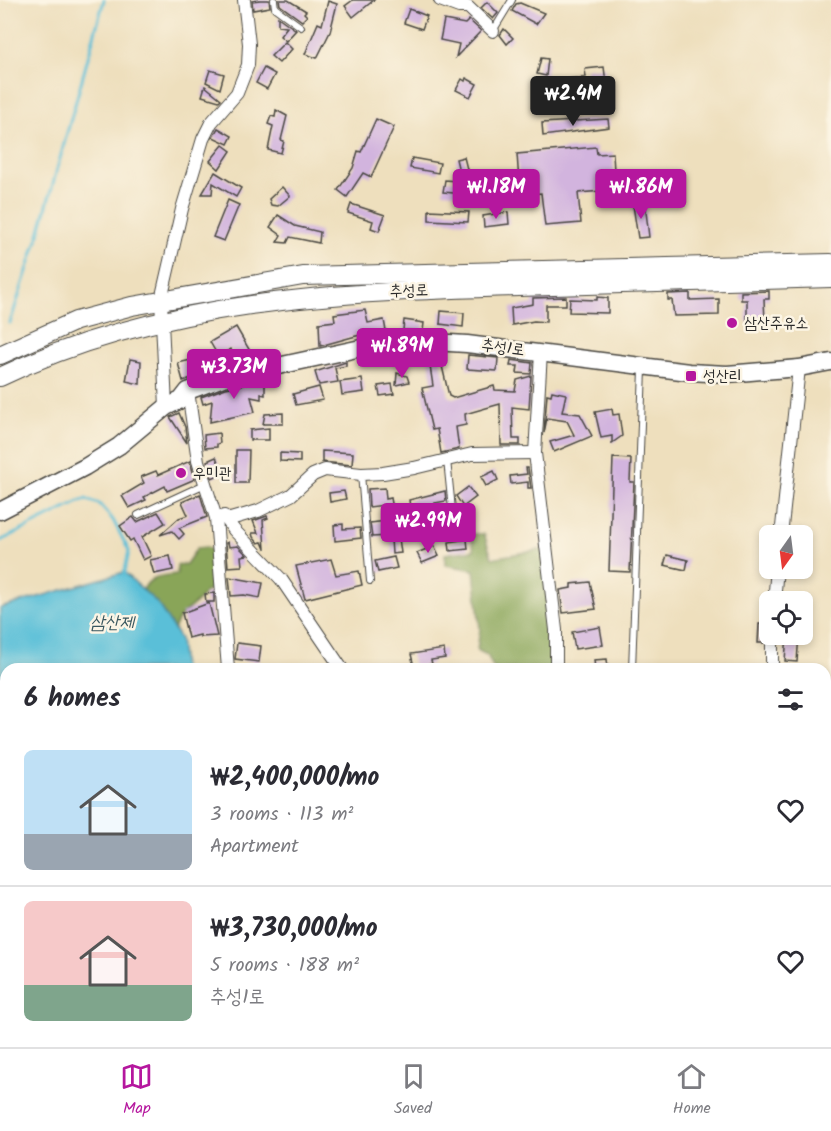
<!DOCTYPE html>
<html lang="en">
<head>
<meta charset="utf-8">
<style>
	body { margin:0; font-family:Kalam,"Poor Story",sans-serif; background:#f7f7f7; color:#2b2b33; height:100vh; display:flex; flex-direction:column; font-size:22px; white-space:nowrap }
	* { box-sizing:border-box; margin:0 }
	p { font-size:20px; color:#7c7c81 }
	.icon { flex:none; width:33px; height:33px; fill:none; stroke:currentColor; stroke-width:2; stroke-linecap:round; stroke-linejoin:round }
	.map { position:relative; flex:1; overflow:hidden }
	.details { position:absolute; left:0px; top:663px; width:831px; height:384px; display:flex; flex-direction:column; background:#fff; border-radius:18px 18px 0 0; box-shadow:0 3px 9px #0003 }
	.details>* { flex:none }
	.needle { width:39px; rotate:194deg }
	.tools { position:absolute; left:759px; top:525px; display:grid; gap:12px }
	.tools a { display:grid; place-items:center; width:54px; height:54px; border-radius:9px; background:#fff; box-shadow:0 3px 9px #0003; font-size:30px }
	.price { position:absolute; translate:-50% -51px; padding:0 14px; border-radius:6px; background:#b5179e; color:#fff; font-size:20px; line-height:39px; filter:drop-shadow(0 2px 3px #0008) }
	.price::after { content:''; position:absolute; left:50%; top:36px; width:18px; height:14px; margin-left:-9px; background:inherit; clip-path:polygon(0 0,100% 0,50% 100%) }
	.price.on { background:#222; color:#fff }
	ul { padding:0; list-style:none }
	li { display:flex; align-items:center; gap:18px; height:150px; padding:0 24px }
	li+li { border-top:2px solid #e1e1e2 }
	li span { display:grid; place-items:center; flex:none; width:168px; height:120px; border-radius:9px; color:#555 }
	li>.icon { margin-inline-start:auto }
	span .icon { width:72px; height:72px; fill:#fffc; stroke-width:1 }
	li b { font-size:26px }
	h2 { display:flex; justify-content:space-between; align-items:center; height:72px; padding:0 24px; font-size:26px }
	.menu { display:flex; justify-content:space-around; align-items:center; height:84px; border-top:2px solid #e1e1e2; background:#fff; font-size:16px; color:#7c7c81 }
	.menu a { display:grid; justify-items:center; gap:3px }
	.menu .on { color:#b5179e }
	.map>svg:first-child { display:block }
</style>
</head>
<body>
<div class="map">
<svg width="831" height="1047" viewBox="0 0 831 1047">
	<rect width="100%" height="100%" fill="#fcf5e5"/>
	<filter id="ink" filterUnits="userSpaceOnUse"><feTurbulence type="fractalNoise" baseFrequency=".0167" numOctaves="2"/><feDisplacementMap in="SourceGraphic" scale="12" xChannelSelector="R" yChannelSelector="G"/><feConvolveMatrix kernelMatrix="1 2 1 2 8 2 1 2 1" color-interpolation-filters="sRGB"/></filter>
	<filter id="wash" filterUnits="userSpaceOnUse"><feTurbulence type="fractalNoise" baseFrequency=".008" numOctaves="4" result="noise"/><feDisplacementMap in="SourceGraphic" scale="24" xChannelSelector="R" yChannelSelector="G"/><feGaussianBlur stdDeviation="1.35" result="paint"/><feColorMatrix in="noise" values="0 0 0 0 0 0 0 0 0 0 0 0 0 0 0 0 0 1.4 0 .05"/><feComposite in="paint" operator="in"/></filter>
	<g filter="url(#wash)">
		<rect width="100%" height="100%" fill="#eedfbd"/>
		<g fill="#89a558" stroke="#5a6842" stroke-width="1.5">
			<polygon points="471,534 484,534 492,558 544,549 554,669 494,669 487,655 477,650 480,629 474,570 446,565 445,554 474,550"/>
			<path d="M207 547 212 551 217 588 205 592C195 610 183 605 174 630L158 604 143 590C150 575 162 576 177 574V565L186 564 197 548Z"/>
			<polygon points="452,1041 690,1041 689,1047 449,1047"/>
		</g>
		<polygon fill="#5abfd8" stroke="#427582" stroke-width="1.5" points="124,572 158,604 180,639 183,669 6,669 6,801 0,798 0,608"/>
		<g fill="none" stroke-linecap="round" stroke-linejoin="round">
			<g stroke="#5abfd8" stroke-width="3">
				<polyline points="10,323 39,234 104,0"/>
				<polyline points="0,541 85,499 99,504 113,520 129,551 124,575"/>
				<polyline points="143,1047 145,1041"/>
				<polyline points="234,1047 235,1041"/>
			</g>
		</g>
		<g id="blocks">
			<g fill="#d2b4de">
				<polygon points="260,0 269,0 270,7 253,10 252,1"/>
				<polygon points="279,0 288,0 306,11 304,13 307,16 302,21 280,5"/>
				<polygon points="353,0 374,0 353,17 345,6"/>
				<polygon points="328,1 337,4 330,32 317,58 305,54 318,23 322,25"/>
				<polygon points="487,2 498,13 493,19 481,8"/>
				<polygon points="520,3 544,13 536,24 512,11 516,4"/>
				<polygon points="409,9 427,16 422,29 404,23"/>
				<polygon points="278,17 296,30 286,41 280,36 287,27 278,26"/>
				<polygon points="444,20 465,24 469,20 481,31 456,57 459,44 440,40"/>
				<polygon points="504,29 513,38 507,44 500,35"/>
				<polygon points="285,42 292,49 279,63 271,56"/>
				<polygon points="541,58 548,59 546,76 537,74"/>
				<polygon points="604,67 606,83 601,83 602,98 595,98 594,85 557,89 556,80 586,77 585,69"/>
				<polygon points="264,68 275,74 267,89 256,83"/>
				<polygon points="210,70 224,74 220,89 206,82"/>
				<polygon points="466,78 477,84 470,97 456,90 462,79 465,81"/>
				<polygon points="205,86 221,99 219,101 202,96"/>
				<polygon points="276,110 287,116 281,140 284,141 281,153 268,150 273,126 268,124 271,116 275,117"/>
				<polygon points="376,119 394,127 371,177 363,173 347,197 338,190 353,168 358,151 361,152"/>
				<polygon points="608,119 609,127 543,136 542,123"/>
				<polygon points="218,128 232,136 228,144 213,137"/>
				<polygon points="223,145 231,151 219,169 210,161"/>
				<polygon points="596,147 597,154 613,153 615,190 578,193 581,223 545,226 541,193 512,196 511,183 519,182 517,154"/>
				<polygon points="464,157 467,169 465,194 443,192 445,180 456,181 456,178 461,179 456,159"/>
				<polygon points="412,158 440,163 438,173 410,168"/>
				<polygon points="215,172 241,188 236,197 213,183 212,194 202,194"/>
				<polygon points="282,187 290,196 278,206 271,205 269,199"/>
				<polygon points="228,200 239,205 224,241 213,237"/>
				<polygon points="645,203 649,237 638,238 633,205"/>
				<polygon points="351,204 385,215 379,231 371,228 373,221 348,213"/>
				<polygon points="429,210 469,212 468,222 429,220"/>
				<polygon points="508,212 509,224 484,227 483,216"/>
				<polygon points="278,215 295,226 320,232 319,243 290,237 287,243 277,242 281,235 270,227"/>
				<polygon points="769,291 769,299 764,299 765,322 747,322 747,300 741,300 741,292"/>
				<polygon points="690,293 690,300 719,299 719,315 674,316 672,300 668,300 668,294"/>
				<polygon points="566,297 566,305 546,305 546,322 534,321 512,325 511,308 533,304 533,298"/>
				<polygon points="597,297 608,298 608,313 569,312 570,299 597,300"/>
				<polygon points="365,310 368,323 384,320 386,331 356,336 320,346 319,323 335,321 334,314"/>
				<polygon points="441,311 464,313 463,327 440,324"/>
				<polygon points="404,320 424,323 423,331 403,330"/>
				<polygon points="236,327 250,351 252,361 235,365 231,349 218,356 210,342"/>
				<polygon points="428,353 439,353 449,396 453,398 494,386 495,390 515,391 517,380 531,376 529,409 512,407 513,439 520,439 520,445 501,445 500,404 465,414 466,425 456,427 459,449 441,453 437,429 432,430 422,388 433,386"/>
				<polygon points="468,355 498,358 497,371 467,369"/>
				<polygon points="208,356 211,371 183,381 178,363"/>
				<polygon points="130,359 141,361 140,384 126,381"/>
				<polygon points="511,360 532,363 531,374 517,373 518,366 510,366"/>
				<polygon points="346,362 346,366 335,368 338,382 319,385 315,372"/>
				<polygon points="397,373 407,376 409,382 396,385"/>
				<polygon points="362,379 364,392 342,395 340,382"/>
				<polygon points="265,380 265,395 261,394 261,399 251,397 255,412 210,422 212,401 203,404 201,397 226,388"/>
				<polygon points="392,384 394,394 380,396 378,386"/>
				<polygon points="319,387 323,400 296,405 293,394"/>
				<polygon points="552,391 566,394 562,412 580,414 592,436 554,452 550,442 574,435 567,421 547,418 544,433 547,394 551,395"/>
				<polygon points="612,409 613,415 619,414 622,436 612,443 612,436 601,438 595,412"/>
				<polygon points="179,413 185,427 187,443 170,417"/>
				<polygon points="283,413 283,424 263,424 265,414"/>
				<polygon points="269,428 269,440 250,440 250,430"/>
				<polygon points="219,433 220,443 217,444 217,447 205,448 204,435"/>
				<polygon points="236,450 249,450 248,483 236,483"/>
				<polygon points="322,451 353,453 352,465 322,462"/>
				<polygon points="280,453 300,454 300,462 280,461"/>
				<polygon points="216,457 223,473 212,478 207,461"/>
				<polygon points="613,458 631,459 630,482 634,482 630,572 609,571"/>
				<polygon points="190,461 195,479 167,491 165,486 144,497 146,500 129,508 122,496 144,483 141,477 156,471 158,475"/>
				<polygon points="526,468 528,468 531,488 528,488 528,482 511,484 510,476 527,474"/>
				<polygon points="494,471 498,480 486,486 481,477"/>
				<polygon points="468,487 476,497 463,507 456,496"/>
				<polygon points="385,488 386,499 391,498 395,520 388,522 385,505 369,507 368,489"/>
				<polygon points="344,491 346,499 330,502 329,493"/>
				<polygon points="445,491 446,501 435,503 446,519 437,525 426,510 411,513 409,500"/>
				<polygon points="200,494 207,517 179,528 184,534 179,539 172,531 160,535 179,518 188,515 182,502"/>
				<polygon points="158,512 165,523 142,537 151,556 143,560 133,539 130,541 120,526 133,517 137,522"/>
				<polygon points="267,516 268,518 263,520 265,549 262,542 258,543 253,537 252,533 258,533 253,521"/>
				<polygon points="387,521 389,536 372,537 370,523"/>
				<polygon points="343,524 343,529 360,528 361,538 335,541 334,525"/>
				<polygon points="399,538 401,553 392,554 391,539"/>
				<polygon points="467,539 468,549 450,551 449,542"/>
				<polygon points="228,542 229,547 238,546 247,555 241,556 242,566 228,567 226,543"/>
				<polygon points="434,546 439,556 422,563 417,553"/>
				<polygon points="667,555 688,560 686,570 664,565"/>
				<polygon points="170,556 173,570 154,574 150,560"/>
				<polygon points="394,557 397,568 378,572 375,561"/>
				<polygon points="331,559 336,575 359,571 362,585 305,599 296,566"/>
				<polygon points="229,577 263,583 260,598 244,595 231,596"/>
				<polygon points="590,582 596,609 563,613 560,590 571,588 571,584"/>
				<polygon points="214,593 214,602 206,602 205,594"/>
				<polygon points="209,603 217,636 200,637 200,635 188,638 182,613"/>
				<polygon points="759,624 766,624 764,643 758,643"/>
				<polygon points="600,627 603,645 575,649 572,632"/>
				<polygon points="787,634 799,634 797,662 785,661"/>
				<polygon points="237,643 261,646 259,662 235,659"/>
				<polygon points="444,649 445,658 431,660 432,664 414,667 411,654"/>
				<polygon points="607,659 608,669 595,669 594,660"/>
			</g>
		</g>
	</g>
	<g filter="url(#ink)">
		<use href="#blocks" fill-opacity="0" stroke="#484641" stroke-width="1.5"/>
		<g fill="none" stroke-linecap="round" stroke-linejoin="round">
			<defs>
				<g id="lane">
					<polyline points="274,0 275,8 301,27"/>
					<polyline points="493,31 512,0"/>
					<polyline points="447,460 453,519"/>
					<polyline points="361,474 370,581"/>
					<polyline points="138,515 205,484"/>
					<polyline points="632,669 643,369"/>
				</g>
				<g id="street">
					<polyline points="440,0 459,7 468,7 493,31"/>
					<polyline points="541,353 535,453 556,630 556,669"/>
					<polyline points="188,391 198,461 216,518 228,669"/>
					<polyline points="166,407 161,300 182,209 203,139 211,123 237,93 248,65 249,44 244,0"/>
					<polyline points="224,516 234,530 281,579 342,669"/>
					<polyline points="227,520 258,511 291,495 313,475 325,470 361,474 383,473 414,468 472,454 535,453"/>
					<polyline points="781,536 799,368"/>
					<polyline points="774,602 777,568"/>
					<polyline points="772,669 772,634"/>
					<polyline points="417,1041 420,1047"/>
					<polyline points="714,1041 721,1047"/>
					<polyline points="764,1047 766,1041"/>
				</g>
				<polyline id="secondary" points="0,511 85,467 119,446 166,407 181,400 188,391 223,378 398,340 467,344 689,372 727,374 799,368 831,362"/>
				<g id="primary">
					<polyline points="0,355 76,321 132,306 303,276 831,263"/>
					<path d="M0 377C161 299 342 292 518 287 622 284 727 281 831 278"/>
				</g>
			</defs>
			<use href="#lane" stroke="#484641" stroke-width="8"/>
			<use href="#street" stroke="#484641" stroke-width="14"/>
			<use href="#secondary" stroke="#484641" stroke-width="19"/>
			<use href="#primary" stroke="#484641" stroke-width="20"/>
			<use href="#lane" stroke="#fff" stroke-width="6"/>
			<use href="#street" stroke="#fff" stroke-width="12"/>
			<use href="#secondary" stroke="#fff" stroke-width="16"/>
			<use href="#primary" stroke="#fff" stroke-width="18"/>
		</g>
	</g>
	<g fill="#b5179e" stroke="#fcf5e5" stroke-width="2">
		<circle cx="732" cy="323" r="6"/>
		<rect x="685" y="370" width="12" height="12" rx="3"/>
		<circle cx="181" cy="473" r="6"/>
	</g>
	<g text-anchor="middle" dominant-baseline="central" stroke-width="5" stroke-linejoin="round" paint-order="stroke">
		<g font-size="16" fill="#2b2b2b" stroke="#fcf5e5">
			<text transform="translate(409 291) rotate(-2)">추성로</text>
			<text transform="translate(503 348) rotate(7)">추성1로</text>
		</g>
		<g font-size="16" fill="#2b2b2b" stroke="#fcf5e5" text-anchor="start">
			<text x="744" y="323">삼산주유소</text>
			<text x="703" y="376">성산리</text>
			<text x="193" y="473">우미관</text>
		</g>
		<g font-size="18" font-style="italic" fill="#39575f" stroke="#fcf5e5">
			<text x="112" y="623">삼산제</text>
		</g>
	</g>
</svg>
<div class="tools">
<a><svg class="needle" viewBox="-14 -14 28 28"><path d="M0-13l5 13h-10z" fill="#e53935"/><path d="M0 13l5-13h-10z" fill="#7c7c81"/></svg></a>
<a><svg class="icon" aria-label="locate" viewBox="0 0 24 24"><circle cx="12" cy="12" r="6"/><path d="M12 2v4M12 18v4M2 12h4M18 12h4"/></svg></a>
</div>
<b class="price on" style="left:573px;top:127px">₩2.4M</b>
<b class="price" style="left:496px;top:220px">₩1.18M</b>
<b class="price" style="left:641px;top:220px">₩1.86M</b>
<b class="price" style="left:402px;top:379px">₩1.89M</b>
<b class="price" style="left:234px;top:400px">₩3.73M</b>
<b class="price" style="left:428px;top:554px">₩2.99M</b>
<section class="details">
<h2>6 homes<svg class="icon" aria-label="filters" viewBox="0 0 24 24"><path d="M4 7h16M4 17h16"/><circle cx="9" cy="7" r="2"/><circle cx="15" cy="17" r="2"/></svg></h2>
<ul>
<li><span style="background:linear-gradient(#bfe0f5 70%,#9aa5b1 0)"><svg class="icon" aria-label="home" viewBox="0 0 24 24"><path d="M3 11l9-7 9 7M6 9v11h12V9"/></svg></span><div><b>₩2,400,000/mo</b><p>3 rooms · 113 m²</p><p>Apartment</p></div><svg class="icon" aria-label="heart" viewBox="0 0 24 24"><path d="M12 20l-8-8c-3-5 5-10 8-4 3-6 11-1 8 4z"/></svg></li>
<li><span style="background:linear-gradient(#f6c9c9 70%,#7fa58c 0)"><svg class="icon" aria-label="home" viewBox="0 0 24 24"><path d="M3 11l9-7 9 7M6 9v11h12V9"/></svg></span><div><b>₩3,730,000/mo</b><p>5 rooms · 188 m²</p><p>추성1로</p></div><svg class="icon" aria-label="heart" viewBox="0 0 24 24"><path d="M12 20l-8-8c-3-5 5-10 8-4 3-6 11-1 8 4z"/></svg></li>
</ul>
</section>
</div>
<nav class="menu">
<a class="on"><svg class="icon" aria-label="map" viewBox="0 0 24 24"><path d="M3 6l6-2 6 2 6-2v14l-6 2-6-2-6 2zM9 4v14M15 6v14"/></svg>Map</a>
<a><svg class="icon" aria-label="saved" viewBox="0 0 24 24"><path d="M7 4h10v16l-5-4-5 4z"/></svg>Saved</a>
<a><svg class="icon" aria-label="home" viewBox="0 0 24 24"><path d="M3 11l9-7 9 7M6 9v11h12V9"/></svg>Home</a>
</nav>
</body>
</html>
